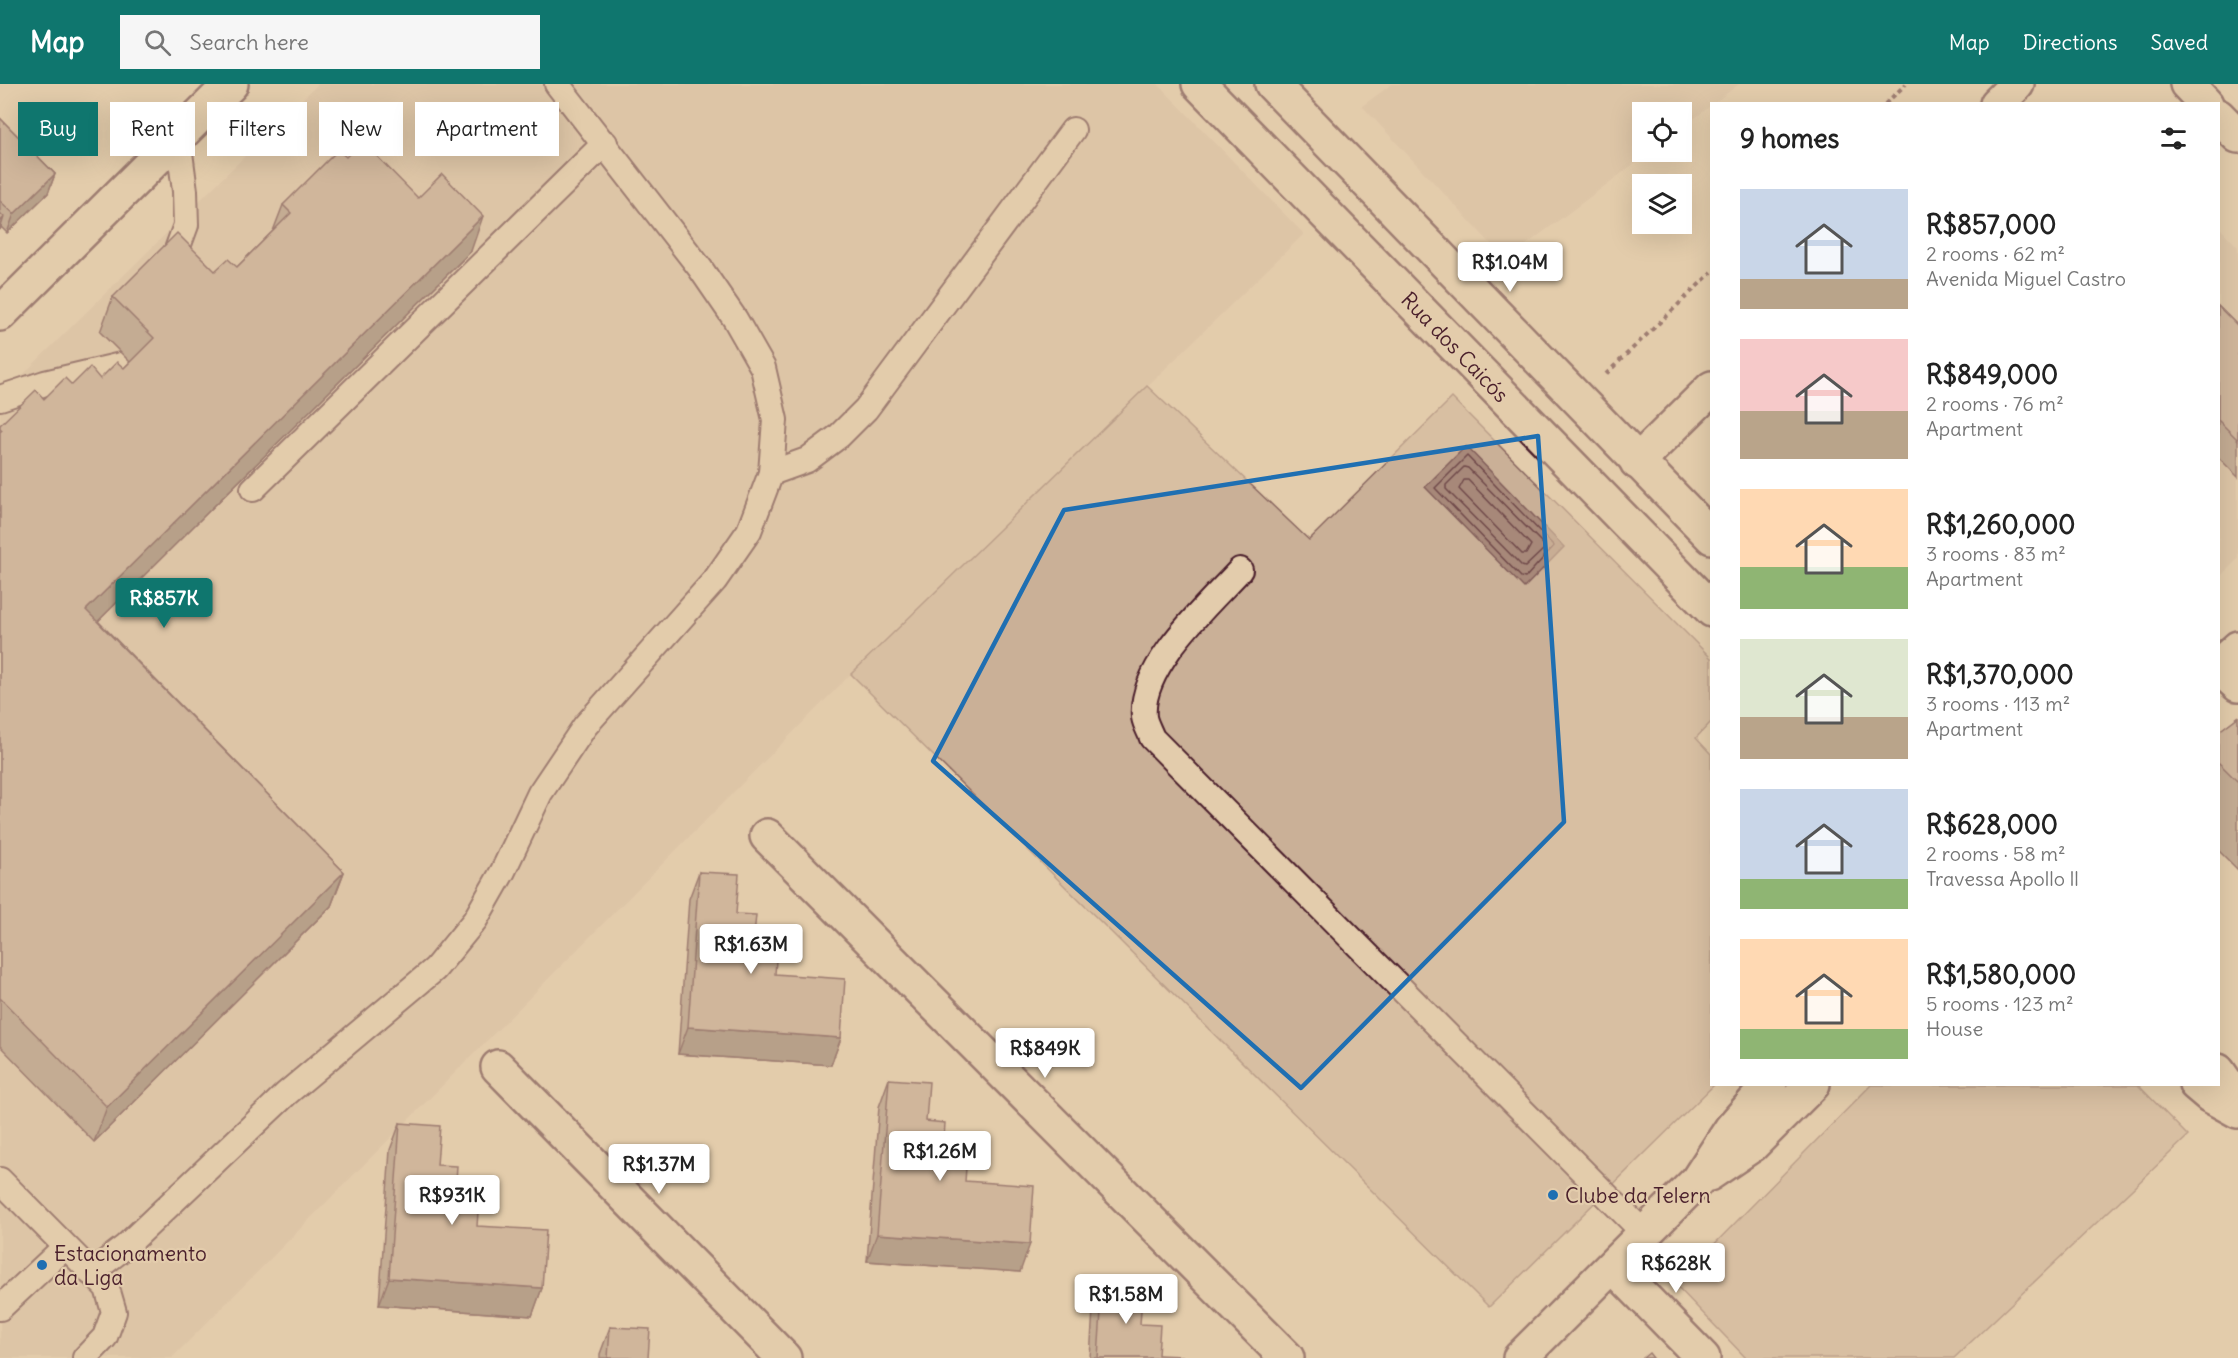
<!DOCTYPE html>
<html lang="en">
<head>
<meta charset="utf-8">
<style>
	body { margin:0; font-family:Delius,sans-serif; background:#f6f6f6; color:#222; height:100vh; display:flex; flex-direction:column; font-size:22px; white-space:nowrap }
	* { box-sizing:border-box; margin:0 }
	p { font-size:20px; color:#767676 }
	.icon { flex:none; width:33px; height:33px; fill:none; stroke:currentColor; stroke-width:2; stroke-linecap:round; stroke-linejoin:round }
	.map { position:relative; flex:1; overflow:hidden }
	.drawer { position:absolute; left:1710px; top:18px; width:510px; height:984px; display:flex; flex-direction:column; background:#fff; border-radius:0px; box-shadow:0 6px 24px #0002 }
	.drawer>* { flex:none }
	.top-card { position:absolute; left:18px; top:18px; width:570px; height:54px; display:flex; gap:12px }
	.controls { position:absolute; left:1632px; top:18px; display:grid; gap:12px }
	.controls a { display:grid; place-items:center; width:60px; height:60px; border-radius:0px; background:#fff; box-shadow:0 6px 24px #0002; font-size:30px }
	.price { position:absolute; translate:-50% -51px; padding:0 14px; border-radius:6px; background:#fff; color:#222; font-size:20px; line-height:39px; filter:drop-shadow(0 2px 3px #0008) }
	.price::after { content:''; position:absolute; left:50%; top:36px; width:18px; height:14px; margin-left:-9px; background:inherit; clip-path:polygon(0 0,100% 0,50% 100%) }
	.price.on { background:#0f766e; color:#fff }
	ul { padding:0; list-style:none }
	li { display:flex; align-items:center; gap:18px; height:150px; padding:0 30px }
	li span { display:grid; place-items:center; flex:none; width:168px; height:120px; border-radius:0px; color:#555 }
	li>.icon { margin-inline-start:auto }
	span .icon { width:72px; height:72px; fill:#fffc; stroke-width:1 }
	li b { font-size:26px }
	h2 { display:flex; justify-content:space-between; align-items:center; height:72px; padding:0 30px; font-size:26px }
	.chip { padding:0 21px; border-radius:0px; background:#fff; box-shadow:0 6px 24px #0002; font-size:21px; line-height:54px }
	.chip.on { background:#0f766e; color:#fff }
	header { display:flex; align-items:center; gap:36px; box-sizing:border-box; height:84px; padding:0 30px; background:#0f766e; color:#fff }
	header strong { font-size:28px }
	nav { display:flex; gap:33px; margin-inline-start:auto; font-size:21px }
	.search { width:420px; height:54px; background:#f6f6f6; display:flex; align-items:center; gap:15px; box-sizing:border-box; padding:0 21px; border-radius:0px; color:#767676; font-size:22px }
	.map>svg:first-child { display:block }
</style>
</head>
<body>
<header>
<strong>Map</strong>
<div class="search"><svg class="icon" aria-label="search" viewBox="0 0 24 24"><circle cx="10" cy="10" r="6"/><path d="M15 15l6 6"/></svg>Search here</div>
<nav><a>Map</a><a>Directions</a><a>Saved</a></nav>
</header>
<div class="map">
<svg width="2238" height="1274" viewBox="0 0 2238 1274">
	<rect width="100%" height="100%" fill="#e3ccac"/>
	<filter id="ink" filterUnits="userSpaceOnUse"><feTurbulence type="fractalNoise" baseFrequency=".0167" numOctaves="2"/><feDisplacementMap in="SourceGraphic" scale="12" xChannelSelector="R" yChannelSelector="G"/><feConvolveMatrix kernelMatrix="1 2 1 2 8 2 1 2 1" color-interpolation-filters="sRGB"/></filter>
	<g filter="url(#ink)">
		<g fill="#d6bda1">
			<polygon points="318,0 1158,0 1304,150 851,590 172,1274 0,1274 0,313"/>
			<polygon points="1392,0 1739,0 1682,44 1682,28 1642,28 1642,68 1650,68 1506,176 1362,22"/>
			<polygon points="2219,143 2238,163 2238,475 2219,494"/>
		</g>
		<g fill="#cab097" stroke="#8a6861" stroke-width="1.5">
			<polygon points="1147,302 1309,456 1452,314 1711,574 1711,638 1696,654 1711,670 1712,1000 1714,1001 1489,1223 851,590"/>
			<polygon points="1871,1001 2138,1001 2188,1052 1954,1274 1746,1274 1675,1200"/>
		</g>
		<polygon fill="#a78879" stroke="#825e5a" stroke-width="1.5" points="1466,362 1564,463 1524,504 1425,403"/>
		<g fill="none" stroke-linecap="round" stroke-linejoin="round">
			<g stroke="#6f494a" stroke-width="1.5">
				<polygon points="1467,372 1554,462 1525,494 1521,493 1435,404"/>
				<polygon points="1464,383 1468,384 1544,461 1544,465 1525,483 1522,482 1446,405 1446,401"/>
				<polygon points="1464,396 1468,396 1531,461 1526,470 1522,470 1459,405"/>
			</g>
			<defs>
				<g id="lane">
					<polyline points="171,182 186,141 185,107 178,53"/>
					<polyline points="0,314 45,299 130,279"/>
					<polyline points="771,389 807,376 839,352 866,325 1073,46"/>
					<polyline points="253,405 605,59"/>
					<path d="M1240 486C1208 521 1139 582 1144 633 1145 640 1150 648 1152 654L1645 1150"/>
					<polyline points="0,1096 107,1204 114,1228 105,1253 85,1274"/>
					<polyline points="91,1189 126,1162 286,1010 435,885 475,836 503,787 540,709 585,642 715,496 749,447 771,389 775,336 763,284 735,235 700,184 557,0"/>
					<polyline points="0,1224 65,1163"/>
				</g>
				<g id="street">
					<polyline points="1997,20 2017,0"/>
					<polyline points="1637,378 1712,304"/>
					<polyline points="2218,583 2238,601"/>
					<polyline points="767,752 1287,1274"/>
					<polyline points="498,983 784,1274"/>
					<polyline points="1613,1182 1703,1274"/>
				</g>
				<g id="secondary">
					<polyline points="1199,0 1712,526"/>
					<polyline points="1272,0 1712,453"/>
					<polyline points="0,230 231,0"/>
					<polyline points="2218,582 2238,564"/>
					<polyline points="2218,987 2238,1016"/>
					<polyline points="2196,1000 2209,1011 2238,1027"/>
					<polyline points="1709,1090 1752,1061 1813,1000"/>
					<polyline points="1520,1274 1697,1097 1731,1045 1770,1000"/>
				</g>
				<g id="primary">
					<polyline points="2187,0 2206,20"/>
					<polyline points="2218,32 2238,52"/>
				</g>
			</defs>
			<use href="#lane" stroke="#4a1f2b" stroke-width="28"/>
			<use href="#street" stroke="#4a1f2b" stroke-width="38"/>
			<use href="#secondary" stroke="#4a1f2b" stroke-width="38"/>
			<use href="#primary" stroke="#4a1f2b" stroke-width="38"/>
			<g stroke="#4a1f2b" stroke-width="4" stroke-dasharray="4.5 4.5" stroke-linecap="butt">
				<polyline points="1885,20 1906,0"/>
				<polyline points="1606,290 1712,188"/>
			</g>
			<use href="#lane" stroke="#e3ccac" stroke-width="24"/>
			<use href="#street" stroke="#e3ccac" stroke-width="33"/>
			<use href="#secondary" stroke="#e3ccac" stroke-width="33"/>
			<use href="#primary" stroke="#e3ccac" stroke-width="33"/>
		</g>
		<g fill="#9e8575" stroke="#4a1f2b" stroke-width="1.5">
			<polygon points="0,34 55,90 48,109 7,149 1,143 0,146"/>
			<polygon points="346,73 471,167 98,537 344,788 331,822 94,1058 0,962 0,341 44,315 72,301 100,295 124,284 130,278 100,248 113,213 215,187 237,183 273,147 283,121"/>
			<polygon points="2218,222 2238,242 2238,393 2218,373"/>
			<polygon points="2238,633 2238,786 2218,766 2218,648"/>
			<polygon points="699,788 736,830 753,861 775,890 841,954 831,981 678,970 689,815"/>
			<polygon points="889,995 926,1037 943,1069 965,1097 1020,1188 867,1177 879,1023"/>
			<polygon points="400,1039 437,1081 455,1112 477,1142 542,1204 532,1232 379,1221 390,1066"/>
			<polygon points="1103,1197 1140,1240 1158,1271 1181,1274 1090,1274 1093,1225"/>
			<polygon points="610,1243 648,1274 600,1274 600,1270"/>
		</g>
		<g fill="#816c5f" stroke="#4a1f2b" stroke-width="1.5">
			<polygon points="55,90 48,109 7,149 14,130"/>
			<polygon points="483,132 471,167 74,561 86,526"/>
			<polygon points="4,133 0,146 0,138"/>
			<polygon points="344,788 331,822 94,1058 107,1023"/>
			<polygon points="688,943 841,954 831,981 678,970"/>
			<polygon points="877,1150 1030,1160 1020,1188 867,1177"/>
			<polygon points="389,1194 542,1204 532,1232 379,1221"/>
		</g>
		<g fill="#b89b88" stroke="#4a1f2b" stroke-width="1.5">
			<polygon points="0,34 55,90 14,130 0,117"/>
			<polygon points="362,57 418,114 442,90 483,132 86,526 344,788 107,1023 0,914 0,348 2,346 0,344 0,341 36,306 44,315 65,294 72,301 90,283 100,295 117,278 124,284 154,254 113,213 177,149 215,187 228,175 237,183 291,129 283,121 338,66 346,73"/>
			<polygon points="0,129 4,133 0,138"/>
			<polygon points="2218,222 2238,242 2238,356 2218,336"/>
			<polygon points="2238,633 2238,698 2218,678 2218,648"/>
			<polygon points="699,788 739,790 736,830 756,831 753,861 777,863 775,890 845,895 841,954 688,943"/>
			<polygon points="889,995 929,998 926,1037 945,1039 943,1069 967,1071 965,1097 1034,1102 1030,1160 877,1150"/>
			<polygon points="400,1039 440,1042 437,1081 457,1082 455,1112 479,1115 477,1142 546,1146 542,1204 389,1194"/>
			<polygon points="1103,1197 1143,1200 1140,1240 1160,1241 1158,1271 1182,1272 1181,1274 1098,1274"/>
			<polygon points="610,1243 650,1245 648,1274 608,1274"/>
			<polygon points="1649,1269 1653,1274 1643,1274"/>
		</g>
	</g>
	<path d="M0 0H2238V1274H0ZM1538 352 1564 738 1301 1004 933 677 1064 426Z" fill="#e3ccac" fill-opacity=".55" fill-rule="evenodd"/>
	<path fill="none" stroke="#1f6fb2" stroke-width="4.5" stroke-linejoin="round" d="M1538 352 1564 738 1301 1004 933 677 1064 426Z"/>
	<g fill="#1f6fb2" stroke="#e3ccac" stroke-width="2">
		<circle cx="1553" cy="1111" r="6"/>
		<circle cx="42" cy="1181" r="6"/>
	</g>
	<g text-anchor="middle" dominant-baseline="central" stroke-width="4.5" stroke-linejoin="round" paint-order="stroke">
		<g font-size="21" fill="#4a1f2b" stroke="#e3ccac">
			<text transform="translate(1455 263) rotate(46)">Rua dos Caicós</text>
		</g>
		<g font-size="21" fill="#4a1f2b" stroke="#e3ccac" text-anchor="start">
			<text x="1565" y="1111">Clube da Telern</text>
			<text x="54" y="1169">Estacionamento<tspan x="54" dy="24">da Liga</tspan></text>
		</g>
	</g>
</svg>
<div class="controls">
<a><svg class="icon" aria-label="locate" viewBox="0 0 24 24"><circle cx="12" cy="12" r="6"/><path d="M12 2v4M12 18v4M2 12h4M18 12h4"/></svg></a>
<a><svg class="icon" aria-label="layers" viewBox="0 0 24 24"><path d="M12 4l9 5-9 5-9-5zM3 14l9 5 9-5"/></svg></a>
</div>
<b class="price" style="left:1510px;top:209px">R$1.04M</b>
<b class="price on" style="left:164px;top:545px">R$857K</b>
<b class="price" style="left:751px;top:891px">R$1.63M</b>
<b class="price" style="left:1045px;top:995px">R$849K</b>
<b class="price" style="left:940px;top:1098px">R$1.26M</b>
<b class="price" style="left:659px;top:1111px">R$1.37M</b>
<b class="price" style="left:452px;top:1142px">R$931K</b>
<b class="price" style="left:1676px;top:1210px">R$628K</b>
<b class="price" style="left:1126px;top:1241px">R$1.58M</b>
<div class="top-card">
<a class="chip on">Buy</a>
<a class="chip">Rent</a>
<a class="chip">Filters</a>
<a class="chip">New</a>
<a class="chip">Apartment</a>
</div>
<section class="drawer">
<h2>9 homes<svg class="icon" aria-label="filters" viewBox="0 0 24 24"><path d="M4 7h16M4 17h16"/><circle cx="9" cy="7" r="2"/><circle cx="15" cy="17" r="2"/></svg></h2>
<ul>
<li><span style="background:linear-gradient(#c9d6e8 75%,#b9a48a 0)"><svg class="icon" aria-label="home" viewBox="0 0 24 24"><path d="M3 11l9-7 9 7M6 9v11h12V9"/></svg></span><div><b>R$857,000</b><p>2 rooms · 62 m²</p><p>Avenida Miguel Castro</p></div></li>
<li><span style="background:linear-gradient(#f6c9c9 60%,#b9a48a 0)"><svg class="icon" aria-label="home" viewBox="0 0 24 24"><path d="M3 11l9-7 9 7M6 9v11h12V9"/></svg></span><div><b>R$849,000</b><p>2 rooms · 76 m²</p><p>Apartment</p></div></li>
<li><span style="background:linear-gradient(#ffd9b3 65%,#8fb573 0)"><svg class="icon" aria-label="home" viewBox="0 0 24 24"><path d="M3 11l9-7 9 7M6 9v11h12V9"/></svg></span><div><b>R$1,260,000</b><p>3 rooms · 83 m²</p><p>Apartment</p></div></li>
<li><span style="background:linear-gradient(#dfe7d0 65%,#b9a48a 0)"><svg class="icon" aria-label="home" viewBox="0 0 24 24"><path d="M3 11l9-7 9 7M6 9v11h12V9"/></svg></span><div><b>R$1,370,000</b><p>3 rooms · 113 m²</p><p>Apartment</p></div></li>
<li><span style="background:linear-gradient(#c9d6e8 75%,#8fb573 0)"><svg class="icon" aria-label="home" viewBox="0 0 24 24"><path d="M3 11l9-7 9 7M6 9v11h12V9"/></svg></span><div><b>R$628,000</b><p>2 rooms · 58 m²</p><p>Travessa Apollo ll</p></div></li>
<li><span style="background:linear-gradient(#ffd9b3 75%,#8fb573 0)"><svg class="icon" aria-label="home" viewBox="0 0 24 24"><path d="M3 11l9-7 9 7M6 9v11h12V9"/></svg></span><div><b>R$1,580,000</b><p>5 rooms · 123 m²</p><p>House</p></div></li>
</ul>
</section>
</div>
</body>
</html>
